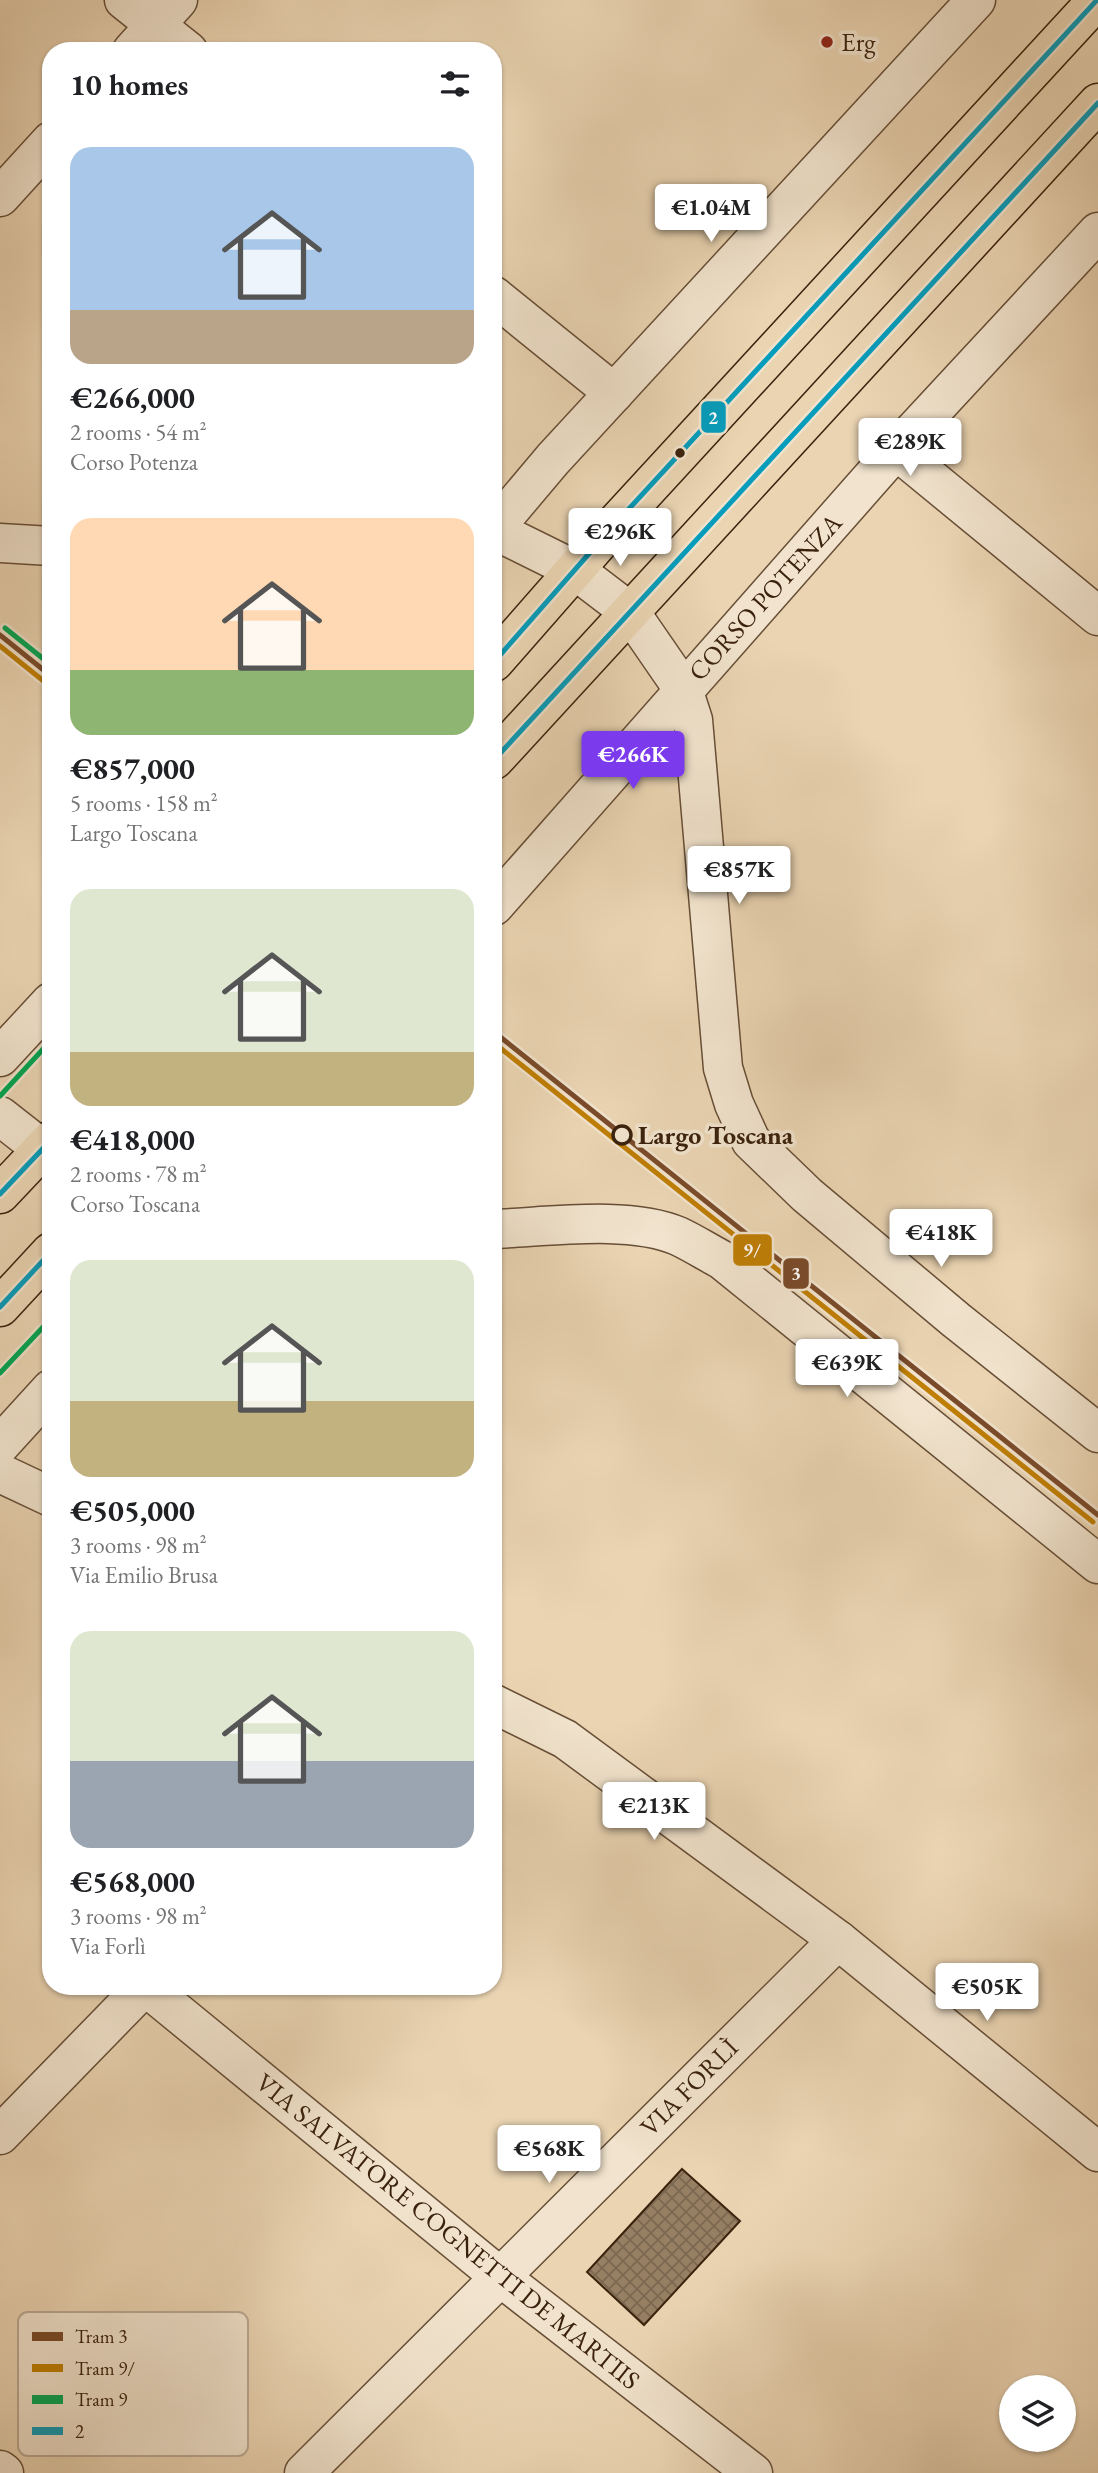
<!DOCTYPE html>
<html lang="en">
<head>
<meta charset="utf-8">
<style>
	body { margin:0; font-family:"EB Garamond",serif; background:#f6f6f6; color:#202124; height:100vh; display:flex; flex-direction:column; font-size:26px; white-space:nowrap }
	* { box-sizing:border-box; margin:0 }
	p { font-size:23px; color:#757577 }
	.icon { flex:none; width:38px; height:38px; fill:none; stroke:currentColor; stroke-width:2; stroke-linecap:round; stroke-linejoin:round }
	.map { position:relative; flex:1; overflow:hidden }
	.details { position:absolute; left:42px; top:42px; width:460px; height:1953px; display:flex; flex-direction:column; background:#fff; border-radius:28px; box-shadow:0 2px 5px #0004 }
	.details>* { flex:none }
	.buttons { position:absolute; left:999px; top:2375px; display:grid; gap:14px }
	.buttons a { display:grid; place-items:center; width:77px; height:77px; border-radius:50%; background:#fff; box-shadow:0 2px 5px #0004; font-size:35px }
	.price { position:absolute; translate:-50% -60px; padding:0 16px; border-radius:7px; background:#fff; color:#222; font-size:23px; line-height:46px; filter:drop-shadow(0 2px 4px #0008) }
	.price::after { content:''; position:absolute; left:50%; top:42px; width:21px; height:16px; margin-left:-10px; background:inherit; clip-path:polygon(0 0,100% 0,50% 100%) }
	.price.on { background:#7c3aed; color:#fff }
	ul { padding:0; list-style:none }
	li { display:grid; align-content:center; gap:14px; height:371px; padding:0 28px }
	li span { display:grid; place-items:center; height:217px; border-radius:21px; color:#555 }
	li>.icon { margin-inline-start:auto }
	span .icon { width:126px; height:126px; fill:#fffc; stroke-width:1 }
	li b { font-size:30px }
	h2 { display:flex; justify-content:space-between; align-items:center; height:84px; padding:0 28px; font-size:30px }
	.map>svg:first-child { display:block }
</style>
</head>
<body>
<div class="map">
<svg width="1098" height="2473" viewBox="0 0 1098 2473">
	<defs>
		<pattern id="building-cross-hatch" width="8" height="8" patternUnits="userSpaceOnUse" patternTransform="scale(1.75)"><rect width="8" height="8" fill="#967f63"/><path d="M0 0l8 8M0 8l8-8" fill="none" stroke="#7c6850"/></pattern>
	</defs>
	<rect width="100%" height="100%" fill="#ead4b2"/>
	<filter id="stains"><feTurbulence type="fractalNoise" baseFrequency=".00286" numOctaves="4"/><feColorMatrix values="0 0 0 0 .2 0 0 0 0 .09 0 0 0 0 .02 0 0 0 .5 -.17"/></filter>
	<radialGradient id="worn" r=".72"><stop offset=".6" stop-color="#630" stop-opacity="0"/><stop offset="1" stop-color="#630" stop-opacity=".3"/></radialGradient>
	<polygon fill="url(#building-cross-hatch)" stroke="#3b220d" stroke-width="2" points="682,2169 740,2221 644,2325 587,2272"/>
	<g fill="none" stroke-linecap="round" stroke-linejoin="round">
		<defs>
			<g id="minor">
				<polyline points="124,0 188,51"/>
				<polyline points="132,51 178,0"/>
				<polyline points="0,197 51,141"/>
				<polyline points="494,296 614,393"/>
				<polyline points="896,450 1098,616"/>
				<polyline points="494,529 553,459 976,0"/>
				<polyline points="494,530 575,570 630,612 683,689 693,720 723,1068 734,1104 751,1141 807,1195 956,1320 1098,1433"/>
				<polyline points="0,543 51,546"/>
				<polyline points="494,906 896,450 1098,232"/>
				<polyline points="0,1057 51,1002"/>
				<polyline points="0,1116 51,1156"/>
				<path d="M494 1229C547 1227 629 1215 678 1236 693 1243 707 1252 722 1260L1098 1564"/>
				<polyline points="0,1445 51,1389"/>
				<polyline points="0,1473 51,1497"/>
				<polyline points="494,1704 565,1739 838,1940 1098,2152"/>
				<polyline points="0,2135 145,1986 499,2276 753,2473"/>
				<polyline points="0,2470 4,2473"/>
				<polyline points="304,2473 838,1940"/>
			</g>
			<g id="major">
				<polyline points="494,662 615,524 1097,0"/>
				<polyline points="494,760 1098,103"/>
				<polyline points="0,1194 51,1140"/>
				<polyline points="0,1307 51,1252"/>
			</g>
		</defs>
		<use href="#minor" stroke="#674e36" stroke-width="41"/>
		<use href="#major" stroke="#3b220d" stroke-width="41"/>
		<use href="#minor" stroke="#f1e3cd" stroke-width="38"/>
		<use href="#major" stroke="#ead4b2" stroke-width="38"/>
		<defs>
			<g id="bus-1">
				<polyline points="494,662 615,524 1097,0"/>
				<polyline points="494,760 1098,103"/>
				<polyline points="0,1194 51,1140"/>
				<polyline points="0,1307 51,1252"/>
			</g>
		</defs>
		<use href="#bus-1" stroke="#f1e3cd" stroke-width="10"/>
		<use href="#bus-1" stroke="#069cbb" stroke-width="5"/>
		<defs>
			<g id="tram-1">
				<polyline points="0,635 51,676"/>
				<polyline points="494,1032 1098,1515"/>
			</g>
			<g id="tram-2">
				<polyline points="0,646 46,683"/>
				<polyline points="494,1043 1093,1522"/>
			</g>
			<g id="tram-3">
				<polyline points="5,628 51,665"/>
				<polyline points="0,1096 45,1047"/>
				<polyline points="0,1373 45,1325"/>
			</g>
		</defs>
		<use href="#tram-1" stroke="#f1e3cd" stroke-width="10"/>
		<use href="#tram-2" stroke="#f1e3cd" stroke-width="10"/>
		<use href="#tram-3" stroke="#f1e3cd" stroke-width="10"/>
		<use href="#tram-1" stroke="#7a4b2a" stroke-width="5"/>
		<use href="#tram-2" stroke="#bf7e04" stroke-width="5"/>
		<use href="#tram-3" stroke="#00a651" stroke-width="5"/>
	</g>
	<circle fill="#8f2418" stroke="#f1e3cd" stroke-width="2.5" cx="827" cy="42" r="7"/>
	<circle fill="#3b220d" stroke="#f1e3cd" stroke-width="2.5" cx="680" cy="453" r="6"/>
	<circle fill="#f1e3cd" stroke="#3b220d" stroke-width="3.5" cx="622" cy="1135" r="9"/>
	<g text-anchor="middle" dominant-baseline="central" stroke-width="7" stroke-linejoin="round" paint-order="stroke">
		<g font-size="26" fill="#3b220d" stroke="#f1e3cd" text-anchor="start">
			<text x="841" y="42">Erg</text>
		</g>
		<g font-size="26" fill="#3b220d" stroke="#f1e3cd">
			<text transform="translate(765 597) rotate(-48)">CORSO POTENZA</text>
			<text transform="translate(689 2087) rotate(-45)">VIA FORLÌ</text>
			<text transform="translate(448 2231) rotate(39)">VIA SALVATORE COGNETTI DE MARTIIS</text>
		</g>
		<g font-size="26" font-weight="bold" fill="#3b220d" stroke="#f1e3cd" text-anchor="start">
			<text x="638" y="1135">Largo Toscana</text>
		</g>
	</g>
	<rect x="18" y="2312" width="230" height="144" rx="10" fill="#f1e3cd" stroke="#baa993" stroke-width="2"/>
	<rect x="32" y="2332" width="31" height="9" fill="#7a4b2a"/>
	<rect x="32" y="2364" width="31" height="8" fill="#bf7e04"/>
	<rect x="32" y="2395" width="31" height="9" fill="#00a651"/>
	<rect x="32" y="2427" width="31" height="8" fill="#069cbb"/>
	<g font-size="19" fill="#3b220d">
		<text x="75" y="2343">Tram 3</text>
		<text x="75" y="2375">Tram 9/</text>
		<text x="75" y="2406">Tram 9</text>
		<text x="75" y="2438">2</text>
	</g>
	<g stroke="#f1e3cd" stroke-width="2.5">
		<rect x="700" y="400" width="27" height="34" rx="7" fill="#069cbb"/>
		<rect x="732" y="1233" width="41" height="34" rx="7" fill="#bf7e04"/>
		<rect x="782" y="1257" width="28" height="33" rx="7" fill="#7a4b2a"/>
	</g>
	<g font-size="19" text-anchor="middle" font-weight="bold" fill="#fff">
		<text x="713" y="424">2</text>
		<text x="752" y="1256">9/</text>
		<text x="796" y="1280">3</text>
	</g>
	<rect width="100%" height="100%" filter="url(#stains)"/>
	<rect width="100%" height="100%" fill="url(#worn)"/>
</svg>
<div class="buttons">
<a><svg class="icon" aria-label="layers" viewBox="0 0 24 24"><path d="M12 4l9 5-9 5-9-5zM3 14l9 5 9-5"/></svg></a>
</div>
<b class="price" style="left:711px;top:244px">€1.04M</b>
<b class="price" style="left:910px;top:478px">€289K</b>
<b class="price" style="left:620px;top:568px">€296K</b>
<b class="price on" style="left:633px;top:791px">€266K</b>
<b class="price" style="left:739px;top:906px">€857K</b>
<b class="price" style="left:941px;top:1269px">€418K</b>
<b class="price" style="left:847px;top:1399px">€639K</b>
<b class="price" style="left:654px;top:1842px">€213K</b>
<b class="price" style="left:987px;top:2023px">€505K</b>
<b class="price" style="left:549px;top:2185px">€568K</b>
<section class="details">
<h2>10 homes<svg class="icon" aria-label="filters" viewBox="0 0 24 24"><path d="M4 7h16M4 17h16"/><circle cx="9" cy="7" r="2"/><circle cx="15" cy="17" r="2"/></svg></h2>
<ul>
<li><span style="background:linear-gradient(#a9c7e8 75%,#b9a48a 0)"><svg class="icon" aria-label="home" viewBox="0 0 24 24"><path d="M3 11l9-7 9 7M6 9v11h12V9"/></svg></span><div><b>€266,000</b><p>2 rooms · 54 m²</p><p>Corso Potenza</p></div></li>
<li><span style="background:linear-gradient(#ffd9b3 70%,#8fb573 0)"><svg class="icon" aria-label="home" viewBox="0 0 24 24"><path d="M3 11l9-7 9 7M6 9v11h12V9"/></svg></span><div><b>€857,000</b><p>5 rooms · 158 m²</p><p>Largo Toscana</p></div></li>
<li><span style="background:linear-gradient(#dfe7d0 75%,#c2b280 0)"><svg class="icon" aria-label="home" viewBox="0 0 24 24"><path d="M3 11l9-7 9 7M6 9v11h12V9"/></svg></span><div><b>€418,000</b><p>2 rooms · 78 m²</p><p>Corso Toscana</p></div></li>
<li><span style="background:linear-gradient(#dfe7d0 65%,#c2b280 0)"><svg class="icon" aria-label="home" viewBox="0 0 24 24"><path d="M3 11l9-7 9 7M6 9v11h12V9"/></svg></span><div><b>€505,000</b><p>3 rooms · 98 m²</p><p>Via Emilio Brusa</p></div></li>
<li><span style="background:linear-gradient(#dfe7d0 60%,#9aa5b1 0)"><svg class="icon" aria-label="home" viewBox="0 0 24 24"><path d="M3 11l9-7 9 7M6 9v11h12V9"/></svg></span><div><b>€568,000</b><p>3 rooms · 98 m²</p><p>Via Forlì</p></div></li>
</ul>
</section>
</div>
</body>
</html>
